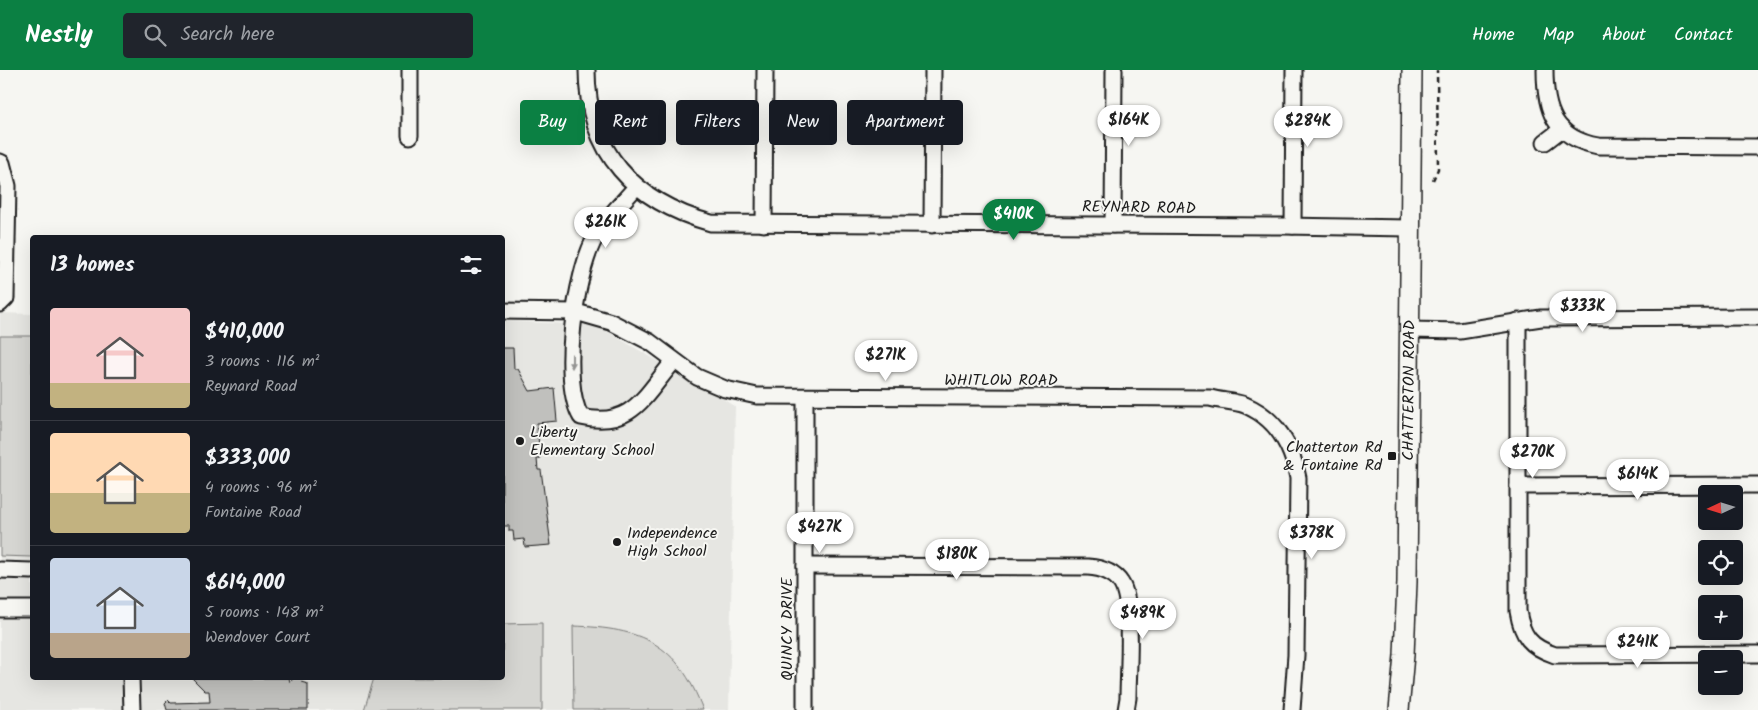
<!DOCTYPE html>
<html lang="en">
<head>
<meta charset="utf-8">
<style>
	body { margin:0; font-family:Kalam,sans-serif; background:#20242c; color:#f1f3f6; height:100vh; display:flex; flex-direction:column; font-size:19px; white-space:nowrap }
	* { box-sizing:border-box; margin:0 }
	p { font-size:16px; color:#9ea1a6 }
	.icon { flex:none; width:28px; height:28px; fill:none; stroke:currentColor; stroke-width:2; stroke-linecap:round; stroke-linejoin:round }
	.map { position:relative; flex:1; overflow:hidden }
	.drawer { position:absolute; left:30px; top:165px; width:475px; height:445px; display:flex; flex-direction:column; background:#171b24; border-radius:5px; box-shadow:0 5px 20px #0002 }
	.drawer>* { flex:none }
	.hud { position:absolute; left:520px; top:30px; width:475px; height:45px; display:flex; gap:10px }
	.needle { width:32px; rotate:266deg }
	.fabs { position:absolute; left:1698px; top:415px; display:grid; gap:10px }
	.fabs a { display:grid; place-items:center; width:45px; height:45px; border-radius:5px; background:#171b24; box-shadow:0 5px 20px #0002; font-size:25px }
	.price { position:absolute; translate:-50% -42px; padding:0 11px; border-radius:18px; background:#fff; color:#222; font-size:16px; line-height:32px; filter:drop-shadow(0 1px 2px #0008) }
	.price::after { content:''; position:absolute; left:50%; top:30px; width:15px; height:11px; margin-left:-8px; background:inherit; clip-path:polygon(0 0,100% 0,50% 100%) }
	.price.active { background:#0b8043; color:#fff }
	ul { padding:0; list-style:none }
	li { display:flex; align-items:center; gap:15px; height:125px; padding:0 20px }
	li+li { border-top:1px solid #363941 }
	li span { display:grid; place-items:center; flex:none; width:140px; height:100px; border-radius:5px; color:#555 }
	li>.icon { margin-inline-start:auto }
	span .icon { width:60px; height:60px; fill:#fffc; stroke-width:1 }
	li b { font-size:21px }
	h2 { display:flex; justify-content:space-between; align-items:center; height:60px; padding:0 20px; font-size:21px }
	.pill { padding:0 18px; border-radius:5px; background:#171b24; box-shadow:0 5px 20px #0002; font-size:18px; line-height:45px }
	.pill.active { background:#0b8043; color:#fff }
	header { display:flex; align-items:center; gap:30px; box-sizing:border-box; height:70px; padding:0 25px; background:#0b8043; color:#fff }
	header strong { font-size:24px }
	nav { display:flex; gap:28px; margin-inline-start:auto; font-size:18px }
	.search { width:350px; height:45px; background:#20242c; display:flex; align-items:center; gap:12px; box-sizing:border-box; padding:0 18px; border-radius:5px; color:#9ea1a6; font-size:19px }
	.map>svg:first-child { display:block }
</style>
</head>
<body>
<header>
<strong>Nestly</strong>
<div class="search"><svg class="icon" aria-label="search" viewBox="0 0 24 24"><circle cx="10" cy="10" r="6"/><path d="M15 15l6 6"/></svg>Search here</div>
<nav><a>Home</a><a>Map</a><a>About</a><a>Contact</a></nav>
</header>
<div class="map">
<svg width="1758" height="640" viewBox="0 0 1758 640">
	<rect width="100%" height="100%" fill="#f6f6f2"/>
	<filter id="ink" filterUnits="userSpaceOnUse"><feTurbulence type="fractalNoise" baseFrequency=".02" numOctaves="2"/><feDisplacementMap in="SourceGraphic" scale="10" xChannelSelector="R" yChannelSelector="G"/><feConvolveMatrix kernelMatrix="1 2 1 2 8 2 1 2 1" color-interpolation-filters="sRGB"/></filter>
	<g filter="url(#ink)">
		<polygon fill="#e6e6e2" points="0,243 32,244 32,608 502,608 503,251 596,255 735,336 729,640 0,640"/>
		<g fill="#d6d6d2" stroke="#797977">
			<polygon points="0,266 32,266 32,487 0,486"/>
			<polygon points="542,553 542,640 364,640 374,608 502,608 503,554"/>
			<path d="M573 556C641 558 678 573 703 640H574Z"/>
		</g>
		<g fill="#c0c0bd" stroke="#1c1c1c">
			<polygon points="502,278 513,278 514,299 518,299 530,321 554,318 557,351 537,353 540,389 537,389 538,400 541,400 551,475 525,477 524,469 514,470 513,461 509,461 509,456 502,456"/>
			<polygon points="192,608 289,608 290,612 294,608 305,608 301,612 308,614 308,640 167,640 165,633 168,630 171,633 210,632 209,621 205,621"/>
		</g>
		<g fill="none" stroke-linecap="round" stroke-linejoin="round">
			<defs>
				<g id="minor">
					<polyline points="410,0 410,66"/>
					<path d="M587 0C587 83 635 132 711 153L1283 156 1410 158"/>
					<path d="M1545 0C1545 40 1554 68 1598 76L1758 77"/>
					<polyline points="1545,72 1562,59"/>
					<polyline points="0,92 2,93 8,116 6,228 0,234"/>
					<path d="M636 117C622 133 605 149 595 168 575 204 560 312 581 347 633 359 645 324 674 291"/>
					<polyline points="764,154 765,0"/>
					<polyline points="932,155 933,0"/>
					<polyline points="1113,155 1114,0"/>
					<polyline points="1293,156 1294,0"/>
					<path d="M502 241 576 242 611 252 650 272 697 307 725 319 757 326 1210 328C1221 331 1234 331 1245 335 1276 348 1292 376 1298 408L1296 585 1292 640"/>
					<path d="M1518 251V541C1522 566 1530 577 1555 585L1758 584"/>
					<polyline points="1410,260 1460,261 1541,248 1758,247"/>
					<polyline points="805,328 805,640"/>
					<polyline points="1518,416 1758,415"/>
					<path d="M805 496 1088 497C1101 498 1114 502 1121 513 1134 532 1128 603 1128 628L1126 640"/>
					<polyline points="0,500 32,501"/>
					<polyline points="0,539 32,539"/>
					<polyline points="131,608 132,640"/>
				</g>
				<g id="major">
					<path id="s1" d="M1399 640 1404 585 1407 512 1412 0"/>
				</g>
			</defs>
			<use href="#minor" stroke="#1c1c1c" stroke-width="19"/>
			<use href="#major" stroke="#1c1c1c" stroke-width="22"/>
			<polyline stroke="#1c1c1c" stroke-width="2.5" stroke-dasharray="5 4" stroke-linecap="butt" points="1433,110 1438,99 1437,0"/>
			<use href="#minor" stroke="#f6f6f2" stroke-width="15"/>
			<use href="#major" stroke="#f6f6f2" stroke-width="19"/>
		</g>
		<defs><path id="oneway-solid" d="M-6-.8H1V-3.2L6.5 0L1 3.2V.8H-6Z" transform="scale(1.25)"/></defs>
		<use fill="#949492" href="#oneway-solid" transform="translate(572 291) rotate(90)"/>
	</g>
	<g fill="#1c1c1c" stroke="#f6f6f2" stroke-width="2">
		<circle cx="520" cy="371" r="5"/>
		<rect x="1387" y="381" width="10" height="10" rx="2.5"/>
		<circle cx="617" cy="472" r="5"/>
	</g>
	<g text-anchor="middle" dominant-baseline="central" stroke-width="4" stroke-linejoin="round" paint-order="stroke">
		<g font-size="16" fill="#1c1c1c" stroke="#f6f6f2">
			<text transform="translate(1139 138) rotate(1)">REYNARD ROAD</text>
			<text x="1001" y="310">WHITLOW ROAD</text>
			<text stroke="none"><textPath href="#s1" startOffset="320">CHATTERTON ROAD</textPath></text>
			<text transform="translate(787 559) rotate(-90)">QUINCY DRIVE</text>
		</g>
		<g font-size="16" fill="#1c1c1c" stroke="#f6f6f2" text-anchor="start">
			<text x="530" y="362">Liberty<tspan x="530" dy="18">Elementary School</tspan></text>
			<text x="1382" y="377" text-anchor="end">Chatterton Rd<tspan x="1382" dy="18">&amp; Fontaine Rd</tspan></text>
			<text x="627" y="463">Independence<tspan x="627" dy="18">High School</tspan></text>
		</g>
	</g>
</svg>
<div class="fabs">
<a><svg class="needle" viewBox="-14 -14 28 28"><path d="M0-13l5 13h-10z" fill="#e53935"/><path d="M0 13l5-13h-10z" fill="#9ea1a6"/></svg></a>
<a><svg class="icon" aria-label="locate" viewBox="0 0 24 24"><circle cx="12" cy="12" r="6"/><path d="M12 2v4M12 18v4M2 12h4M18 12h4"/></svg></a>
<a>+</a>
<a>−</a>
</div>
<b class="price" style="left:1129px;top:77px">$164K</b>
<b class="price" style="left:1308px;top:78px">$284K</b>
<b class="price active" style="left:1014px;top:171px">$410K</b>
<b class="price" style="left:606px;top:179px">$261K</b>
<b class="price" style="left:1583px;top:263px">$333K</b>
<b class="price" style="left:886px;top:312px">$271K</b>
<b class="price" style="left:1533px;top:409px">$270K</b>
<b class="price" style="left:1638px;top:431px">$614K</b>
<b class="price" style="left:820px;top:484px">$427K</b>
<b class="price" style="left:1312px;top:490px">$378K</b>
<b class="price" style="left:957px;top:511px">$180K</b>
<b class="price" style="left:1143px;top:570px">$489K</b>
<b class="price" style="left:1638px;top:599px">$241K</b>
<div class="hud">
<a class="pill active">Buy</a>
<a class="pill">Rent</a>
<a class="pill">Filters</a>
<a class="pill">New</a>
<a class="pill">Apartment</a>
</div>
<section class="drawer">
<h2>13 homes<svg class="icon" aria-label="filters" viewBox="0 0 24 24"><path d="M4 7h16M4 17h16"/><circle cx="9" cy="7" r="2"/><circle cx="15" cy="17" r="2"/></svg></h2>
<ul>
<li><span style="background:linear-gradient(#f6c9c9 75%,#c2b280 0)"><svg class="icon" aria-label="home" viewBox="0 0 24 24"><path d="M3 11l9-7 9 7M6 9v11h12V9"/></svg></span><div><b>$410,000</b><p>3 rooms · 116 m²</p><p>Reynard Road</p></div></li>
<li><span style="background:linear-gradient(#ffd9b3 60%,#c2b280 0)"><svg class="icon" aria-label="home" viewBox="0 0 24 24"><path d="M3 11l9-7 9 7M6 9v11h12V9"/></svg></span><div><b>$333,000</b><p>4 rooms · 96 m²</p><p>Fontaine Road</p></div></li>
<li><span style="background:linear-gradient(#c9d6e8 75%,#b9a48a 0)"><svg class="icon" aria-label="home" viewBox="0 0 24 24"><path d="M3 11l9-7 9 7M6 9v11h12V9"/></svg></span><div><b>$614,000</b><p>5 rooms · 148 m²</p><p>Wendover Court</p></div></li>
</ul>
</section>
</div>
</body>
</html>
